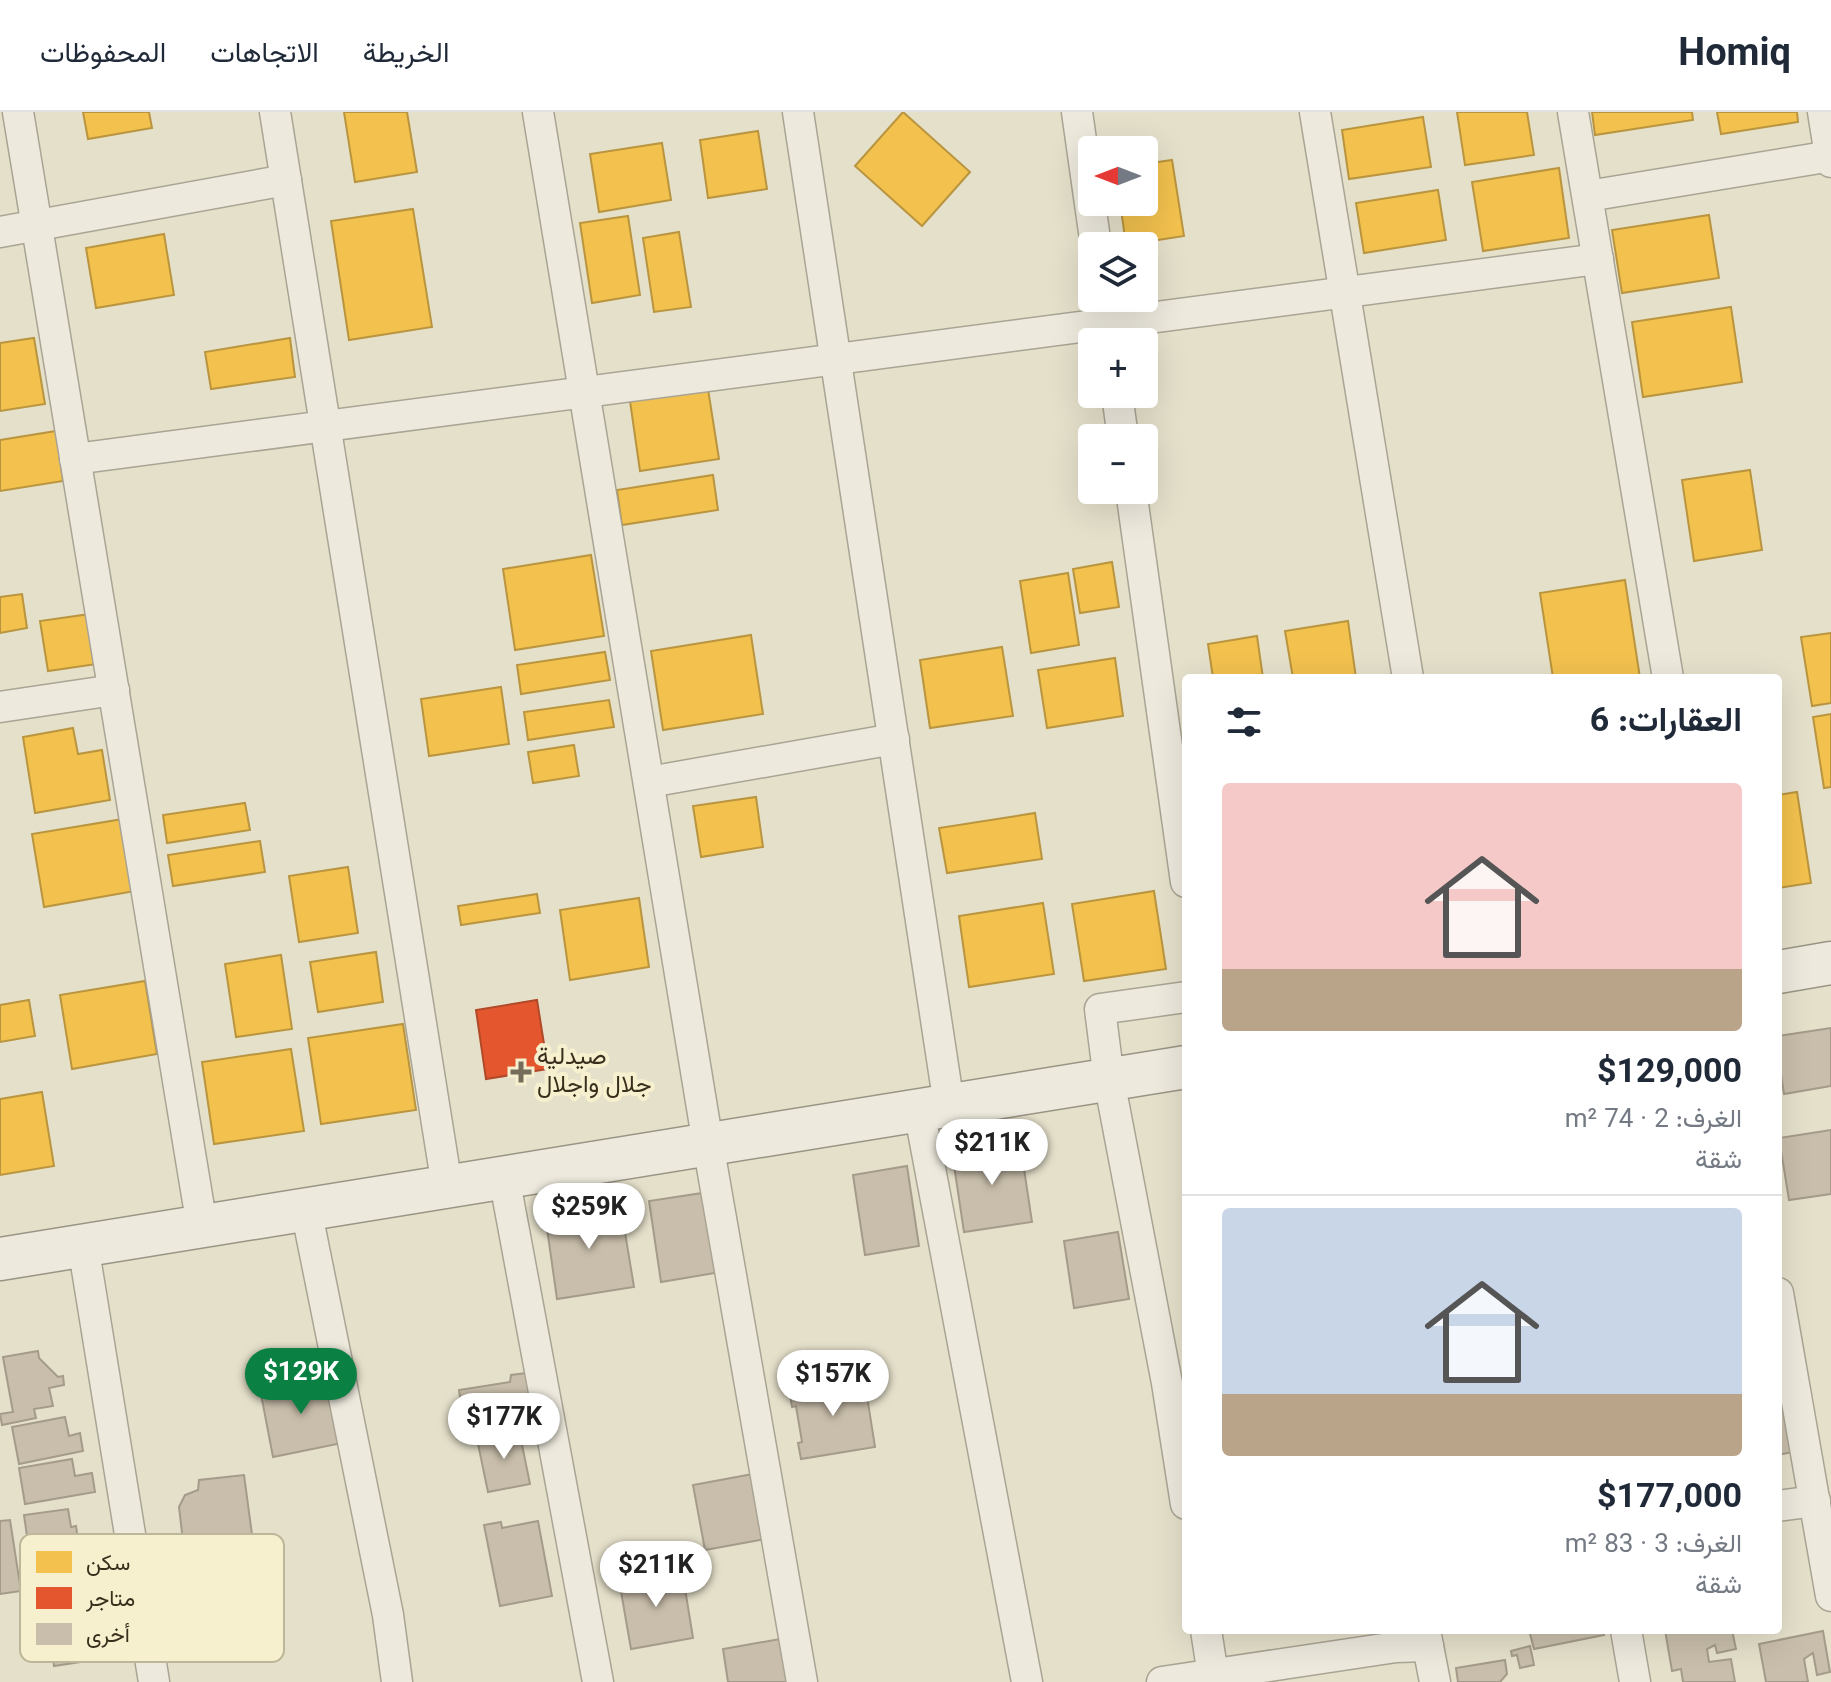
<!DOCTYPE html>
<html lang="ar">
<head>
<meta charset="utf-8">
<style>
	body { margin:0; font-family:Georgia,Vazirmatn,serif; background:#f2f2f3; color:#1f2937; direction:rtl; height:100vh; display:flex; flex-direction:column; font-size:30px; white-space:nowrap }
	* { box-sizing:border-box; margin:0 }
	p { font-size:26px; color:#747a83 }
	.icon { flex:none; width:44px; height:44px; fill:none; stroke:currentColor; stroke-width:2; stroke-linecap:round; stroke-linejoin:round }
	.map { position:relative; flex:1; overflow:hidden; direction:ltr }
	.sheet { position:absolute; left:1182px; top:562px; width:600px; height:960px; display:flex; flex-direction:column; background:#fff; border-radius:8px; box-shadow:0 8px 32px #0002; direction:rtl }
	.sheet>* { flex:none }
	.needle { width:52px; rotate:270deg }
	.controls { position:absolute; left:1078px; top:24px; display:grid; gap:16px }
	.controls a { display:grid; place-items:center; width:80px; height:80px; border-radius:8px; background:#fff; box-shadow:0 8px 32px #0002; font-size:40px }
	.price { position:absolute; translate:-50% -68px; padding:0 18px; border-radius:28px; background:#fff; color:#222; font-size:26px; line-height:52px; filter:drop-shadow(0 2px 4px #0008) }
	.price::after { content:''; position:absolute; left:50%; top:48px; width:24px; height:18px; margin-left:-12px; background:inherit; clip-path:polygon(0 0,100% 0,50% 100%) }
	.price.active { background:#0b8043; color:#fff }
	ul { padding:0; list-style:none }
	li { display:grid; align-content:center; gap:16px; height:424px; padding:0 40px }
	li+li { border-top:2px solid #e0e1e3 }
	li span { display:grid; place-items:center; height:248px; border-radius:8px; color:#555 }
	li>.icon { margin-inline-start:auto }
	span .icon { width:144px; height:144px; fill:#fffc; stroke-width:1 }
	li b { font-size:34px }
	h2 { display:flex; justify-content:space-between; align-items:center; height:96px; padding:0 40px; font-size:34px }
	header { display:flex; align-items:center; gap:48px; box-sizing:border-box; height:112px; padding:0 40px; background:#fff; border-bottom:2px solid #e0e1e3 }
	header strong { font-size:38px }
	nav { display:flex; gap:44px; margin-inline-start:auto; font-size:28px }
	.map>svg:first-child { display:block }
</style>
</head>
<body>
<header>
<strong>Homiq</strong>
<nav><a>الخريطة</a><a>الاتجاهات</a><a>المحفوظات</a></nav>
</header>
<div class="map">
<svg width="1831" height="1570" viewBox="0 0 1831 1570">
	<rect width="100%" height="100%" fill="#e5e0ca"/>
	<g fill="#f2c14e" stroke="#ba953f" stroke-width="2">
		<polygon points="83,0 149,0 152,16 88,27"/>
		<polygon points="344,0 407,0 417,60 355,70"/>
		<polygon points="903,0 970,60 922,114 855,54"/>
		<polygon points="1457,0 1527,0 1534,43 1465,53"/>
		<polygon points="1592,0 1692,0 1693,8 1595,23"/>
		<polygon points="1717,0 1797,0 1798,10 1721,22"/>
		<polygon points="1423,5 1431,55 1349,67 1342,18"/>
		<polygon points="758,19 767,77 708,86 700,28"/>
		<polygon points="662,31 671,88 599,100 590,42"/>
		<polygon points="1172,48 1184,124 1126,133 1120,90 1144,90 1144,52"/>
		<polygon points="1559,56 1569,126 1483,139 1472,70"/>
		<polygon points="1438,78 1446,128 1364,141 1356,91"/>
		<polygon points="413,97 432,215 349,228 331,109"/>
		<polygon points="1709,103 1719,166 1622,181 1612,118"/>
		<polygon points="628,104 640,183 592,191 580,111"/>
		<polygon points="679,120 691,195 654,200 643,126"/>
		<polygon points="164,122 174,183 96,196 86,136"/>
		<polygon points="1731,195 1742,270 1643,285 1632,210"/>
		<polygon points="34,226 45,292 0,299 0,231"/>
		<polygon points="290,226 295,265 211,277 205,240"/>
		<polygon points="708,277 719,347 640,359 630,289"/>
		<polygon points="56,319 63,369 0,379 0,328"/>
		<polygon points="1750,358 1762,438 1694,449 1682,368"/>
		<polygon points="713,363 718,398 622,413 617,378"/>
		<polygon points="591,443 604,524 515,538 503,457"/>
		<polygon points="1112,450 1119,495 1080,501 1073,457"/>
		<polygon points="1068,461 1079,533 1031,541 1020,469"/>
		<polygon points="1625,468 1640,566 1553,566 1540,481"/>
		<polygon points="22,482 27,516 0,521 0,485"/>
		<polygon points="90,502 97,552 48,559 40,509"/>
		<polygon points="1348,509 1356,566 1293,566 1285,519"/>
		<polygon points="1831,521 1831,591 1812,594 1801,525"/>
		<polygon points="751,523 763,602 663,618 651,539"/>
		<polygon points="1257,524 1263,566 1213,566 1208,532"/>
		<polygon points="1002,535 1013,604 930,616 920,548"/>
		<polygon points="605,540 610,568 521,582 517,553"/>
		<polygon points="1115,546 1123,604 1047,616 1038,558"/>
		<polygon points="501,575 509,632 429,644 421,587"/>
		<polygon points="609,588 614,615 528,628 524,600"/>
		<polygon points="1831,602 1831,675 1824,676 1813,605"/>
		<polygon points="73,616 78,642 102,638 110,688 35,701 23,625"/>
		<polygon points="574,633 579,664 533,671 528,640"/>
		<polygon points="1797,680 1811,771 1778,776 1778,683"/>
		<polygon points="756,685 763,735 701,745 693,694"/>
		<polygon points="245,691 250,718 167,731 163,703"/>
		<polygon points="1035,701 1042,747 947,761 939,716"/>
		<polygon points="123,707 135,779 44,795 32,722"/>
		<polygon points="260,729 265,760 173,774 168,743"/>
		<polygon points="348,755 358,821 299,830 289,764"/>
		<polygon points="1154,779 1166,857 1084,869 1072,792"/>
		<polygon points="537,782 540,801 461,813 458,794"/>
		<polygon points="639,786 649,855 570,868 560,798"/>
		<polygon points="1043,791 1054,862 969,875 959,804"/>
		<polygon points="376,840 383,890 318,900 310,850"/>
		<polygon points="281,843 292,917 236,925 225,852"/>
		<polygon points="145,869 157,942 72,957 60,883"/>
		<polygon points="29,888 35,924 0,930 0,893"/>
		<polygon points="403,912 416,998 321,1012 308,926"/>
		<polygon points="291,937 304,1019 214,1032 202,950"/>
		<polygon points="42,980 54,1054 0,1063 0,987"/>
	</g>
	<polygon fill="#e4572e" stroke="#b14a29" stroke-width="2" points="537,888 548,957 486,967 476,898"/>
	<g fill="#c9beab" stroke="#a59b8a" stroke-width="2">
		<polygon points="1831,916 1831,974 1784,982 1778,943 1778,924"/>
		<polygon points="1831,1018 1831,1082 1789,1088 1779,1026"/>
		<polygon points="1020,1030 1032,1110 964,1120 952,1040"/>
		<polygon points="907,1054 919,1134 865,1143 853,1063"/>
		<polygon points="709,1080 721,1160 661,1170 649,1089"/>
		<polygon points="620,1090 634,1175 557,1187 545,1102"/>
		<polygon points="1118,1120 1129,1187 1074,1196 1064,1129"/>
		<polygon points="38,1239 39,1246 58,1265 63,1264 64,1273 49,1276 53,1294 34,1297 36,1306 2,1313 0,1302 13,1300 3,1245"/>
		<polygon points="526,1261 532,1303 464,1313 459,1278 510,1270 511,1263"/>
		<polygon points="328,1263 342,1331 273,1345 260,1277"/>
		<polygon points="864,1265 875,1335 801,1347 798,1331 802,1330 796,1294 792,1295 789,1277"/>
		<polygon points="1787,1283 1797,1339 1778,1343 1778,1285"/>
		<polygon points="65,1305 69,1324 80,1321 83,1339 19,1352 12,1315"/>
		<polygon points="519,1318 530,1372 488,1380 477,1327"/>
		<polygon points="72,1347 75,1364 92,1361 95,1380 25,1392 19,1356"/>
		<polygon points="753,1362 765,1427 705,1438 693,1373"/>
		<polygon points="244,1363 253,1430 184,1438 179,1395 185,1383 198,1378 199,1368"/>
		<polygon points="68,1397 71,1415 76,1414 80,1442 69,1443 73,1468 34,1474 24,1403"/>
		<polygon points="10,1408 21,1479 0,1482 0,1409"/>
		<polygon points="538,1409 552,1484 500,1494 484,1413 501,1410 502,1416"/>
		<polygon points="682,1458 693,1526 631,1537 619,1468"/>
		<polygon points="78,1497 79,1509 107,1505 109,1521 103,1522 107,1546 54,1554 52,1537 45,1538 43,1519 46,1518 44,1502"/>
		<polygon points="1529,1518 1602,1518 1604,1523 1534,1537"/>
		<polygon points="1665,1518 1732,1518 1736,1537 1717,1541 1715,1533 1707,1537 1709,1550 1731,1547 1735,1570 1683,1570 1681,1557 1672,1559"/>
		<polygon points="1823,1519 1830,1560 1817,1563 1813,1541 1804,1547 1808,1570 1766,1570 1759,1532"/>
		<polygon points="786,1526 793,1570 728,1570 723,1537"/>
		<polygon points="1530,1534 1534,1553 1520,1556 1517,1543 1512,1544 1511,1539"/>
		<polygon points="1505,1548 1507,1562 1500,1570 1458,1570 1456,1556"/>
	</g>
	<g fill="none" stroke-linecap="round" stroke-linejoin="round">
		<defs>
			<g id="street">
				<polyline points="18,0 202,1114"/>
				<polyline points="275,0 447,1074"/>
				<polyline points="538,0 708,1032 802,1570"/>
				<polyline points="798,0 949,993"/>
				<polyline points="1077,0 1096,134"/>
				<polyline points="1315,0 1408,566"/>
				<polyline points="1573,0 1668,566"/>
				<polyline points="1823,0 1831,50"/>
				<polyline points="1588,84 1831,44"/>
				<polyline points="0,120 286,68"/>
				<polyline points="1117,282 1123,326"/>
				<polyline points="75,347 1598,147"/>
				<polyline points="1131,378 1186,770"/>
				<polyline points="0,595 114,578"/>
				<polyline points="649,670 894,627"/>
				<polyline points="1186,885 1100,897 1109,968 1167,1271 1186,1392"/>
				<polyline points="919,998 1027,1570"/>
				<polyline points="504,1065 598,1570"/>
				<polyline points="306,1097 388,1503 397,1570"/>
				<polyline points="83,1133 154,1570"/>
				<polyline points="1778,1181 1831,1484"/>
				<polyline points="1778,1394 1815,1389"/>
				<polyline points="1206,1518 1214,1570"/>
				<polyline points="1626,1518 1635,1570"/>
				<polyline points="1428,1534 1435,1570"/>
				<polyline points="1162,1570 1396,1535 1428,1534 1425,1518"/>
			</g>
			<g id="secondary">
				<polyline points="1778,860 1831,851"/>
				<polyline points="0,1147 1186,955"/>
			</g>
		</defs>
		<use href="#street" stroke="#aaa494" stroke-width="33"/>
		<use href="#secondary" stroke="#9a9484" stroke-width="45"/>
		<use href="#street" stroke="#ede9dd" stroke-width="30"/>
		<use href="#secondary" stroke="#ede9dd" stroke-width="42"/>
	</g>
	<path fill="#756c59" stroke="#f7f0cf" stroke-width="3" d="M517 948h8v8h8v8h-8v8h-8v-8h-8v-8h8z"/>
	<g text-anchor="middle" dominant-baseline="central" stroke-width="8" stroke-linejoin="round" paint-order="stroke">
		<g font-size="24" fill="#392d1c" stroke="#f7f0cf" text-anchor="start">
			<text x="537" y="946">صيدلية<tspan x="537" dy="28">جلال واجلال</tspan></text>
		</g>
	</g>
	<rect x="20" y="1422" width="264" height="128" rx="12" fill="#f7f0cf" stroke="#beb699" stroke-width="2"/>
	<rect x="36" y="1439" width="36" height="22" fill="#f2c14e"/>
	<rect x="36" y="1475" width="36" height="22" fill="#e4572e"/>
	<rect x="36" y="1511" width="36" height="22" fill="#c9beab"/>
	<g font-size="22" fill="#392d1c">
		<text x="86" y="1458">سكن</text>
		<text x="86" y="1494">متاجر</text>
		<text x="86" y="1530">أخرى</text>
	</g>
</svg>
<div class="controls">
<a><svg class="needle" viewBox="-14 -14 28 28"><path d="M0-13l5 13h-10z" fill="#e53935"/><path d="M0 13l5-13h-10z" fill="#747a83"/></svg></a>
<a><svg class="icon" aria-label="layers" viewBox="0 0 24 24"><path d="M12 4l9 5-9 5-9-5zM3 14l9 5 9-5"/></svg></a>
<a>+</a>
<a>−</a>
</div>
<b class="price" style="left:992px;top:1075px">$211K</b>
<b class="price" style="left:589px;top:1139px">$259K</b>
<b class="price active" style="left:301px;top:1304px">$129K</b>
<b class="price" style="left:833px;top:1306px">$157K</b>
<b class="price" style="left:504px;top:1349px">$177K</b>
<b class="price" style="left:656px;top:1497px">$211K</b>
<section class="sheet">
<h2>العقارات: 6<svg class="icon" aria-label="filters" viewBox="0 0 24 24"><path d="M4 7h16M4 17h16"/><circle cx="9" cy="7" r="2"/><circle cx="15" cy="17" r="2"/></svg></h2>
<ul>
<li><span style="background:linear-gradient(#f6c9c9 75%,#b9a48a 0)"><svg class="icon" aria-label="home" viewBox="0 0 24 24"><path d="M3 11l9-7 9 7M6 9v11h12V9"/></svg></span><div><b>$129,000</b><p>الغرف: 2 · 74 m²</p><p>شقة</p></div></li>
<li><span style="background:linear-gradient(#c9d6e8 75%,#b9a48a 0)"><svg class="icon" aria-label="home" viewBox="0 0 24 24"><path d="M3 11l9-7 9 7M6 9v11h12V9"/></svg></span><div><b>$177,000</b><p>الغرف: 3 · 83 m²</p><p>شقة</p></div></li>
</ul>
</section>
</div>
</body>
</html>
